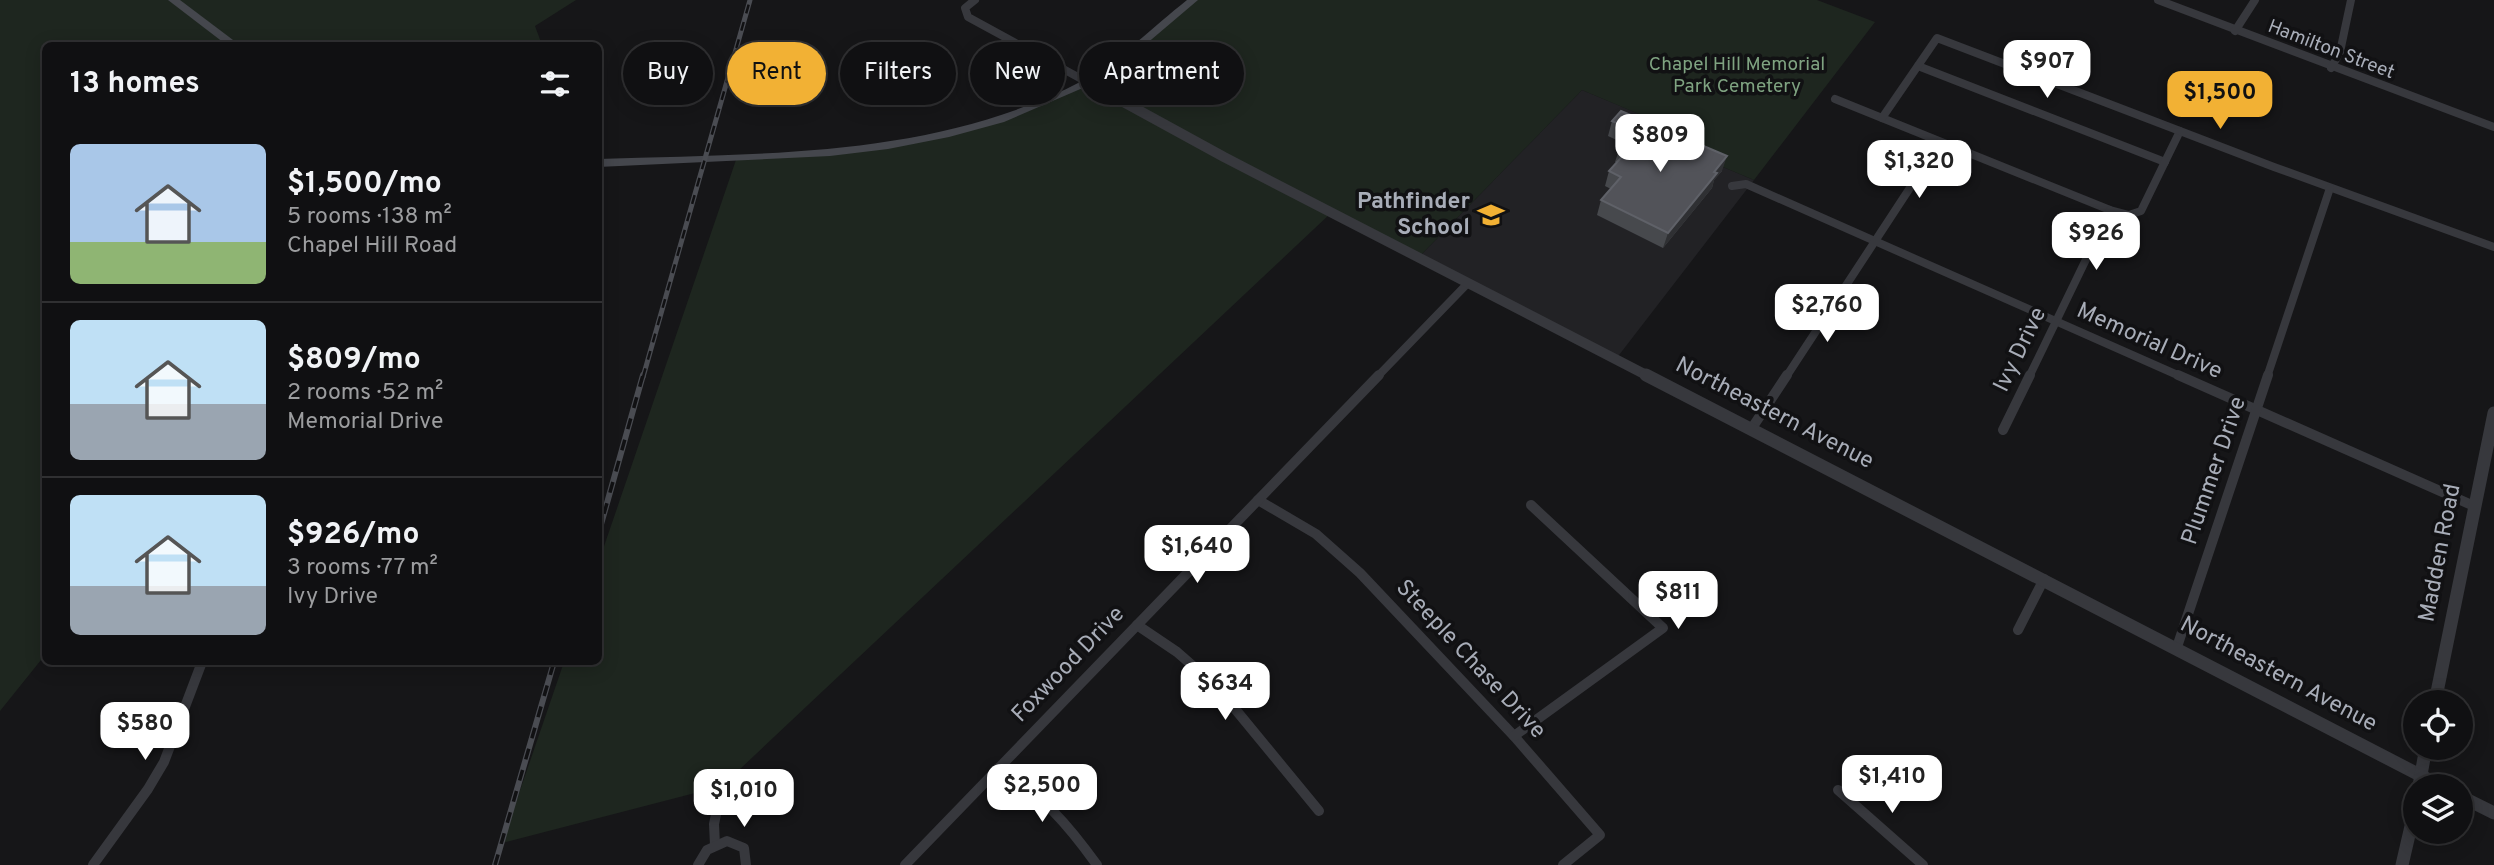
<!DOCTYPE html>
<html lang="en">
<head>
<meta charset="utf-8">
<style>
	body { margin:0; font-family:Overpass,sans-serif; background:#1e1e20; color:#f1f3f6; height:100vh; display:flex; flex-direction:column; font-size:26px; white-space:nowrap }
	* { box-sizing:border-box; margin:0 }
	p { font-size:23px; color:#9c9d9f }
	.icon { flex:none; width:38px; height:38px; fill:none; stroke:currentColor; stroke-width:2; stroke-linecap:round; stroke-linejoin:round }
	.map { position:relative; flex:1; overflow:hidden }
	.details { position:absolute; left:42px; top:42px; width:560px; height:623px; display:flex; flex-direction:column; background:#101012; border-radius:10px; box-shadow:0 4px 18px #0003,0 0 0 2px #303032 }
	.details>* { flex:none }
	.banner { position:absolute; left:623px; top:42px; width:665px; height:63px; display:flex; gap:14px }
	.buttons { position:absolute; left:2403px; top:690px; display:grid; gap:14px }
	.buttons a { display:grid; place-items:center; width:70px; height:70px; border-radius:50%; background:#101012; box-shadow:0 4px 18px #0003,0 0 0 2px #303032; font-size:35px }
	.price { position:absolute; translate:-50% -60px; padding:0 16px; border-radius:14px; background:#fff; color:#222; font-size:23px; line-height:46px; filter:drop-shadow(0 2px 4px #0008) }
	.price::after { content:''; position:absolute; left:50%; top:42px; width:21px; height:16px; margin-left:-10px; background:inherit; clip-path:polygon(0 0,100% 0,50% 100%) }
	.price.active { background:#f2b134; color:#111 }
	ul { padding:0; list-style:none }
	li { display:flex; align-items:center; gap:21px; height:175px; padding:0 28px }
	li+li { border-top:2px solid #303032 }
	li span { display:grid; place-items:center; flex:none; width:196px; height:140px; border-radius:10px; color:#555 }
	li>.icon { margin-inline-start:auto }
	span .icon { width:84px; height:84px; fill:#fffc; stroke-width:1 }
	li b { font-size:30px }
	h2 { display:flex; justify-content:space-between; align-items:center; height:84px; padding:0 28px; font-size:30px }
	.tag { padding:0 24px; border-radius:32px; background:#101012; box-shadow:0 4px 18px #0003,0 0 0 2px #303032; font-size:24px; line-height:63px }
	.tag.active { background:#f2b134; color:#111 }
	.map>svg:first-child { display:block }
</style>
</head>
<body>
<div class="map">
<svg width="2494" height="865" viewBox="0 0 2494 865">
	<rect width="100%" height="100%" fill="#161618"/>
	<polygon fill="#222225" points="1582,90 1692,136 1680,149 1754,180 1616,359 1418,258"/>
	<g fill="#1e261f">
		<polygon points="0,0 576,0 535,26 542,45 46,46 45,655 0,711"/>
		<polygon points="1193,0 1817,0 1875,22 1754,180 1680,149 1691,136 1582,90 1418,258 1331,213 722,786 502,843 564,662 598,662 599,561 737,157 834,153 989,123 1087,82"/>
	</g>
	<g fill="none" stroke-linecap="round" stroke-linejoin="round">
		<g stroke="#37383d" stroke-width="8">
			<polyline points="975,0 965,8 968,17 1087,82"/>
			<polyline points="2158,0 2494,127"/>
			<polyline points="2235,31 2255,0"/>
			<polyline points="1918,66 2165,162"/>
			<polyline points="2331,68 2340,52 2351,0"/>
			<polyline points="1835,99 2110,210 2129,215 2141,211 2180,131"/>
			<polyline points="1882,118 1937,38 2274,167 2494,247"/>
			<polyline points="1732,186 1746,184 2182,377"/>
			<polyline points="1377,377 1467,284"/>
			<polyline points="1786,377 1940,142"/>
			<polyline points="2029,377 2110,210"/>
			<polyline points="2267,377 2330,188"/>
		</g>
		<g stroke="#37383d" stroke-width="10">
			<polyline points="2178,375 2474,506"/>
			<polyline points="1752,428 1787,375"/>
			<polyline points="2003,430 2030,375"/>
			<polyline points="1258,500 1316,534 1360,573 1514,736 1600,835 1563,865"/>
			<polyline points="1137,625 1177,652 1217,687 1319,811"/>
			<polyline points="2018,630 2044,579"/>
			<polyline points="2177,647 2268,375"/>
			<polyline points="1514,736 1663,628 1531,505"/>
			<path d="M998 768C1040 792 1069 826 1097 865"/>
			<polyline points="1838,790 1923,865"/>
			<polyline points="715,845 714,824 722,786"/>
			<polyline points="93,865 148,789 164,762 202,662"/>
			<polyline points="698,865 707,850 727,841 744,848 746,865"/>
			<polyline points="905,865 1379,375"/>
		</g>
		<polyline stroke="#37383d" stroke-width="10" points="1087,82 1224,157 1650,377"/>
		<g stroke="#37383d" stroke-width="13">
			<polyline points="1646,375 2441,786"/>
			<polyline points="2435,702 2494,413"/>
			<polyline points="2419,786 2426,747"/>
			<polyline points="2460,796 2494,813"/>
			<polyline points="2402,865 2415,809"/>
		</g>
		<g fill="#45474d" fill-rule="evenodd">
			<polygon points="168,0 180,0 241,46 228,46"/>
			<path d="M1187 0H1198L1132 56 1092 84 1004 122 949 137 888 149 830 156 598 167V159C761 153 933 159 1082 81 1120 60 1153 27 1187 0Z"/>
		</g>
		<defs>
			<polyline id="rail-far1" points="643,377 750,0"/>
			<g id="rail">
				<polyline points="598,535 643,375"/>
				<polyline points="495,865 554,662"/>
			</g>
		</defs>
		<use href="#rail-far1" stroke="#4a4c52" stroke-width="5"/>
		<use href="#rail" stroke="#4a4c52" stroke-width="6"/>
		<use href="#rail-far1" stroke="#111113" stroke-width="2.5" stroke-dasharray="9" stroke-linecap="butt"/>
		<use href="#rail" stroke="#111113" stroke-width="3.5" stroke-dasharray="11" stroke-linecap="butt"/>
	</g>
	<polygon fill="#47494d" points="1621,111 1722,171 1714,180 1712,188 1663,248 1597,215 1601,200 1611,189 1605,186 1609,171 1617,162 1615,162 1620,147 1623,143 1608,136 1612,121"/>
	<polygon fill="#2f3033" points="1727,156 1722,171 1714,180 1712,188 1663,248 1668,233"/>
	<polygon fill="#525359" stroke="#5f6168" stroke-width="2" points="1621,111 1727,156 1714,172 1717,173 1668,233 1601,200 1621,177 1609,171 1628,150 1620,147 1634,130 1612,121"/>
	<defs>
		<symbol id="school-bare" viewBox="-9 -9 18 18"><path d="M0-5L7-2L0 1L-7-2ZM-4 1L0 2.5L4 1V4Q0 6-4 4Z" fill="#f2b134" stroke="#111113" stroke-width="2.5" paint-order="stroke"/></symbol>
	</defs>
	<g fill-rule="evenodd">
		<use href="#school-bare" x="1472" y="196" width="38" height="38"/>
	</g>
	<g text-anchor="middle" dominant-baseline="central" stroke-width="7" stroke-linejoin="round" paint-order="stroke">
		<g font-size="19" fill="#a8adb8" stroke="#111113">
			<text transform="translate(2331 50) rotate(21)">Hamilton Street</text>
		</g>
		<g font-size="19" fill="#7fa381" stroke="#111113">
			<text x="1737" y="65">Chapel Hill Memorial<tspan x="1737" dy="22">Park Cemetery</tspan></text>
		</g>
		<g font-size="23" font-weight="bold" fill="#a8adb8" stroke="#111113" text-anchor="end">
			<text x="1470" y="202">Pathfinder<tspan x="1470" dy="26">School</tspan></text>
		</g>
		<g font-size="23" fill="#a8adb8" stroke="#111113">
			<text transform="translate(2149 342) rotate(24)">Memorial Drive</text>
			<text transform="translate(2021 350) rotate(-64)">Ivy Drive</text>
			<text transform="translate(1774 414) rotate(27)">Northeastern Avenue</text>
			<text transform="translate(2215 471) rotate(-71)">Plummer Drive</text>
			<text transform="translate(2441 553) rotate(-79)">Madden Road</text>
			<text transform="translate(1470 660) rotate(47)">Steeple Chase Drive</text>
			<text transform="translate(1069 665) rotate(-46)">Foxwood Drive</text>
			<text transform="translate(2278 675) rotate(28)">Northeastern Avenue</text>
		</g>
	</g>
</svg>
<div class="buttons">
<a><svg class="icon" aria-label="locate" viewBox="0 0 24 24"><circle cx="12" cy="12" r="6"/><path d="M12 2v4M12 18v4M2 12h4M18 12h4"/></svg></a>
<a><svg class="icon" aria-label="layers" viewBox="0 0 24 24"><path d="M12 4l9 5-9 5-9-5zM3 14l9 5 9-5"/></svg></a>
</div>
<b class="price" style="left:2047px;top:100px">$907</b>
<b class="price active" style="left:2220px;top:131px">$1,500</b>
<b class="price" style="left:1660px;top:174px">$809</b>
<b class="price" style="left:1919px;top:200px">$1,320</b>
<b class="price" style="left:2096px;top:272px">$926</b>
<b class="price" style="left:1827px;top:344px">$2,760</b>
<b class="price" style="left:1197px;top:585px">$1,640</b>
<b class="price" style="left:1678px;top:631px">$811</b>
<b class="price" style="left:1225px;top:722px">$634</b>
<b class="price" style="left:145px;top:762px">$580</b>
<b class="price" style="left:1892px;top:815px">$1,410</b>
<b class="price" style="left:1042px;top:824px">$2,500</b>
<b class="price" style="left:744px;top:829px">$1,010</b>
<div class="banner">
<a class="tag">Buy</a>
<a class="tag active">Rent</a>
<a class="tag">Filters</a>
<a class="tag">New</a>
<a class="tag">Apartment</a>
</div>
<section class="details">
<h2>13 homes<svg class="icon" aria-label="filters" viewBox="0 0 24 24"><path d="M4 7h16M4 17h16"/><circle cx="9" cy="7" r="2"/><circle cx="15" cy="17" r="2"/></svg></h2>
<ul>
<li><span style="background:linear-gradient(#a9c7e8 70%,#8fb573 0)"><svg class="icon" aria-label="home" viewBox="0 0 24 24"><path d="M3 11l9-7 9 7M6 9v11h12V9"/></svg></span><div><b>$1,500/mo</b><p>5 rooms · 138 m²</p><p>Chapel Hill Road</p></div></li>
<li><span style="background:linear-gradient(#bfe0f5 60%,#9aa5b1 0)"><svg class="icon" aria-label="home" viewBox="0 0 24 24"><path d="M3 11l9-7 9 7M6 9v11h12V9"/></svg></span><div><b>$809/mo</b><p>2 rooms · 52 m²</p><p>Memorial Drive</p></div></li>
<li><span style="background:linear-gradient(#bfe0f5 65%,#9aa5b1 0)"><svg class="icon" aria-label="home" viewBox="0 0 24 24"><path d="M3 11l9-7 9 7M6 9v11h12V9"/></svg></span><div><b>$926/mo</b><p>3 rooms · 77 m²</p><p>Ivy Drive</p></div></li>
</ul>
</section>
</div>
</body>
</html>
